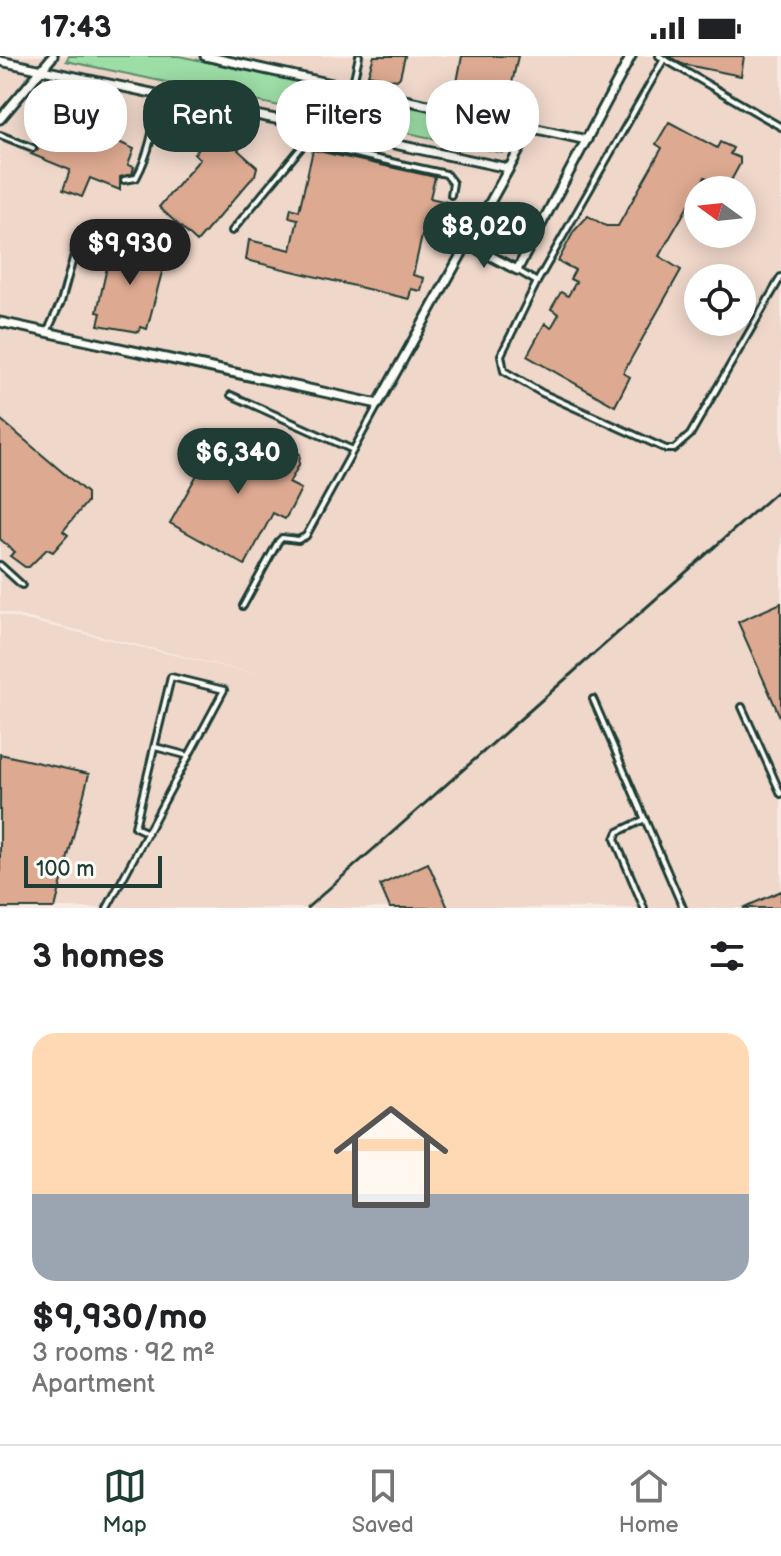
<!DOCTYPE html>
<html lang="en">
<head>
<meta charset="utf-8">
<style>
	body { margin:0; font-family:"Balsamiq Sans",sans-serif; background:#f2f2f2; color:#202124; height:100vh; display:flex; flex-direction:column; font-size:30px; white-space:nowrap }
	* { box-sizing:border-box; margin:0 }
	p { font-size:26px; color:#757577 }
	.icon { flex:none; width:44px; height:44px; fill:none; stroke:currentColor; stroke-width:2; stroke-linecap:round; stroke-linejoin:round }
	.map { position:relative; height:852px; overflow:hidden }
	.sheet { display:flex; flex-direction:column; background:#fff; flex:1 }
	.sheet>* { flex:none }
	.guide { position:absolute; left:24px; top:24px; width:734px; height:72px; display:flex; gap:16px }
	.needle { width:52px; rotate:285deg }
	.buttons { position:absolute; left:684px; top:120px; display:grid; gap:16px }
	.buttons a { display:grid; place-items:center; width:72px; height:72px; border-radius:50%; background:#fff; box-shadow:0 4px 20px #0003; font-size:40px }
	.scale { position:absolute; left:24px; bottom:20px; width:138px; box-sizing:border-box; padding-left:8px; border:4px solid #1f3d34; border-top:0; font-size:22px; line-height:28px; white-space:nowrap; color:#1f3d34; -webkit-text-stroke:6px #fdfcf7; paint-order:stroke }
	.price { position:absolute; translate:-50% -68px; padding:0 18px; border-radius:28px; background:#1f3d34; color:#fff; font-size:26px; line-height:52px; filter:drop-shadow(0 2px 4px #0008) }
	.price::after { content:''; position:absolute; left:50%; top:48px; width:24px; height:18px; margin-left:-12px; background:inherit; clip-path:polygon(0 0,100% 0,50% 100%) }
	.price.selected { background:#222; color:#fff }
	ul { padding:0; list-style:none }
	li { display:grid; align-content:center; gap:16px; height:424px; padding:0 32px }
	li span { display:grid; place-items:center; height:248px; border-radius:24px; color:#555 }
	li>.icon { margin-inline-start:auto }
	span .icon { width:144px; height:144px; fill:#fffc; stroke-width:1 }
	li b { font-size:34px }
	h2 { display:flex; justify-content:space-between; align-items:center; height:96px; padding:0 32px; font-size:34px }
	.pill { padding:0 28px; border-radius:32px; background:#fff; box-shadow:0 4px 20px #0003; font-size:28px; line-height:72px }
	.pill.selected { background:#1f3d34; color:#fff }
	.status { display:flex; justify-content:space-between; align-items:center; height:56px; padding:0 40px; background:#fff; direction:ltr }
	.status svg { height:22px; fill:currentColor }
	.tabs { display:flex; justify-content:space-around; align-items:center; height:112px; border-top:2px solid #e0e0e0; background:#fff; font-size:22px; color:#757577 }
	.tabs a { display:grid; justify-items:center; gap:4px }
	.tabs .selected { color:#1f3d34 }
	.map>svg:first-child { display:block }
</style>
</head>
<body>
<div class="status"><b>17:43</b><svg viewBox="0 0 49 12"><path d="M0 12V9h3v3zM5 12V6h3v6zM10 12V3h3v9zM15 12V0h3v12zM26 1h20v11H26zM47 4h2v5h-2z"/></svg></div>
<div class="map">
<svg width="781" height="852" viewBox="0 0 781 852">
	<rect width="100%" height="100%" fill="#f7ebe3"/>
	<filter id="ink" filterUnits="userSpaceOnUse"><feTurbulence type="fractalNoise" baseFrequency=".0125" numOctaves="2"/><feDisplacementMap in="SourceGraphic" scale="16" xChannelSelector="R" yChannelSelector="G"/><feConvolveMatrix kernelMatrix="1 2 1 2 8 2 1 2 1" color-interpolation-filters="sRGB"/></filter>
	<g filter="url(#ink)">
		<path fill="#efd7ca" fill-rule="evenodd" d="M0 0H781V852H0V558L280 624 0 555ZM698 134H742V178H698ZM698 222H742V266H698Z"/>
		<polygon fill="#9ddda6" stroke="#5e8d6d" stroke-width="2" points="69,0 179,0 509,71 503,97 66,5"/>
		<g fill="#dda991" stroke="#1f3d34" stroke-width="2">
			<polygon points="374,0 405,0 400,21 397,24 368,19"/>
			<polygon points="462,0 518,0 509,41 504,40 505,48 455,37"/>
			<polygon points="669,0 744,0 741,20 682,8"/>
			<polygon points="73,40 106,54 97,76 134,93 128,109 134,111 132,118 120,121 120,134 90,122 82,141 63,134 70,114 31,98 38,93 35,87 46,56 63,64"/>
			<polygon points="669,66 717,92 720,86 733,92 730,98 740,102 740,108 727,132 705,121 659,200 681,214 623,317 630,321 615,350 527,300 545,267 551,272 559,258 551,253 561,236 568,240 576,226 570,223 575,214 558,205 574,175 588,160 606,170 618,170 662,92 656,88"/>
			<polygon points="231,74 239,80 243,74 250,80 238,94 257,111 255,119 197,186 159,151 200,103 194,98 214,75 227,81"/>
			<polygon points="313,94 435,121 430,142 447,146 438,185 422,180 413,219 424,222 421,235 411,233 409,243 246,204 249,184 291,194 298,163 289,161 291,152 299,155"/>
			<polygon points="113,184 167,197 147,273 140,271 139,276 98,269 101,257 97,256"/>
			<polygon points="0,363 87,437 87,446 63,475 68,479 53,496 47,493 29,511 25,511 10,500 15,496 0,483"/>
			<polygon points="218,375 278,404 281,389 300,398 299,409 289,427 301,433 292,451 285,463 273,457 245,509 170,467 217,383"/>
			<polygon points="781,547 781,663 738,566"/>
			<polygon points="0,698 89,718 55,852 0,852"/>
			<polygon points="428,807 448,852 390,852 380,829"/>
			<polygon points="781,835 781,852 743,852"/>
		</g>
		<g fill="none" stroke-linecap="round" stroke-linejoin="round">
			<defs>
				<g id="lane">
					<polyline points="659,0 781,71"/>
					<polyline points="352,32 359,0"/>
					<polyline points="0,79 33,92"/>
					<polyline points="305,87 446,118 453,127 451,139"/>
					<path d="M124 124 136 122C150 97 155 68 158 40"/>
					<polyline points="232,175 305,87 312,72"/>
					<polyline points="517,214 537,226 501,299 504,315 542,337 666,393 674,393 690,379 781,221"/>
					<polyline points="537,226 664,3"/>
					<polyline points="47,276 61,246 77,188"/>
					<polyline points="231,339 353,394"/>
					<polyline points="0,509 22,529"/>
					<polyline points="243,550 278,486 282,482 298,484 306,480 378,349"/>
					<polyline points="593,643 683,852"/>
					<polyline points="742,651 781,738"/>
					<polyline points="155,691 189,700"/>
					<polyline points="107,852 224,634 171,621 135,771 148,777"/>
					<polyline points="644,852 615,783 618,776 645,763"/>
				</g>
				<g id="street">
					<polyline points="205,0 587,84"/>
					<polyline points="0,5 508,112"/>
					<polyline points="0,63 53,0"/>
					<polyline points="466,187 517,214 631,0"/>
					<polyline points="0,266 378,348 532,71"/>
				</g>
			</defs>
			<use href="#lane" stroke="#1f3d34" stroke-width="10"/>
			<use href="#street" stroke="#1f3d34" stroke-width="13"/>
			<use href="#lane" stroke="#fdfcf7" stroke-width="4"/>
			<use href="#street" stroke="#fdfcf7" stroke-width="7"/>
			<polyline stroke="#1f3d34" stroke-width="3" points="307,852 781,432"/>
		</g>
	</g>
</svg>
<div class="buttons">
<a><svg class="needle" viewBox="-14 -14 28 28"><path d="M0-13l5 13h-10z" fill="#e53935"/><path d="M0 13l5-13h-10z" fill="#757577"/></svg></a>
<a><svg class="icon" aria-label="locate" viewBox="0 0 24 24"><circle cx="12" cy="12" r="6"/><path d="M12 2v4M12 18v4M2 12h4M18 12h4"/></svg></a>
</div>
<div class="scale">100 m</div>
<b class="price" style="left:484px;top:214px">$8,020</b>
<b class="price selected" style="left:130px;top:231px">$9,930</b>
<b class="price" style="left:238px;top:440px">$6,340</b>
<div class="guide">
<a class="pill">Buy</a>
<a class="pill selected">Rent</a>
<a class="pill">Filters</a>
<a class="pill">New</a>
</div>
</div>
<section class="sheet">
<h2>3 homes<svg class="icon" aria-label="filters" viewBox="0 0 24 24"><path d="M4 7h16M4 17h16"/><circle cx="9" cy="7" r="2"/><circle cx="15" cy="17" r="2"/></svg></h2>
<ul>
<li><span style="background:linear-gradient(#ffd9b3 65%,#9aa5b1 0)"><svg class="icon" aria-label="home" viewBox="0 0 24 24"><path d="M3 11l9-7 9 7M6 9v11h12V9"/></svg></span><div><b>$9,930/mo</b><p>3 rooms · 92 m²</p><p>Apartment</p></div></li>
</ul>
</section>
<nav class="tabs">
<a class="selected"><svg class="icon" aria-label="map" viewBox="0 0 24 24"><path d="M3 6l6-2 6 2 6-2v14l-6 2-6-2-6 2zM9 4v14M15 6v14"/></svg>Map</a>
<a><svg class="icon" aria-label="saved" viewBox="0 0 24 24"><path d="M7 4h10v16l-5-4-5 4z"/></svg>Saved</a>
<a><svg class="icon" aria-label="home" viewBox="0 0 24 24"><path d="M3 11l9-7 9 7M6 9v11h12V9"/></svg>Home</a>
</nav>
</body>
</html>
